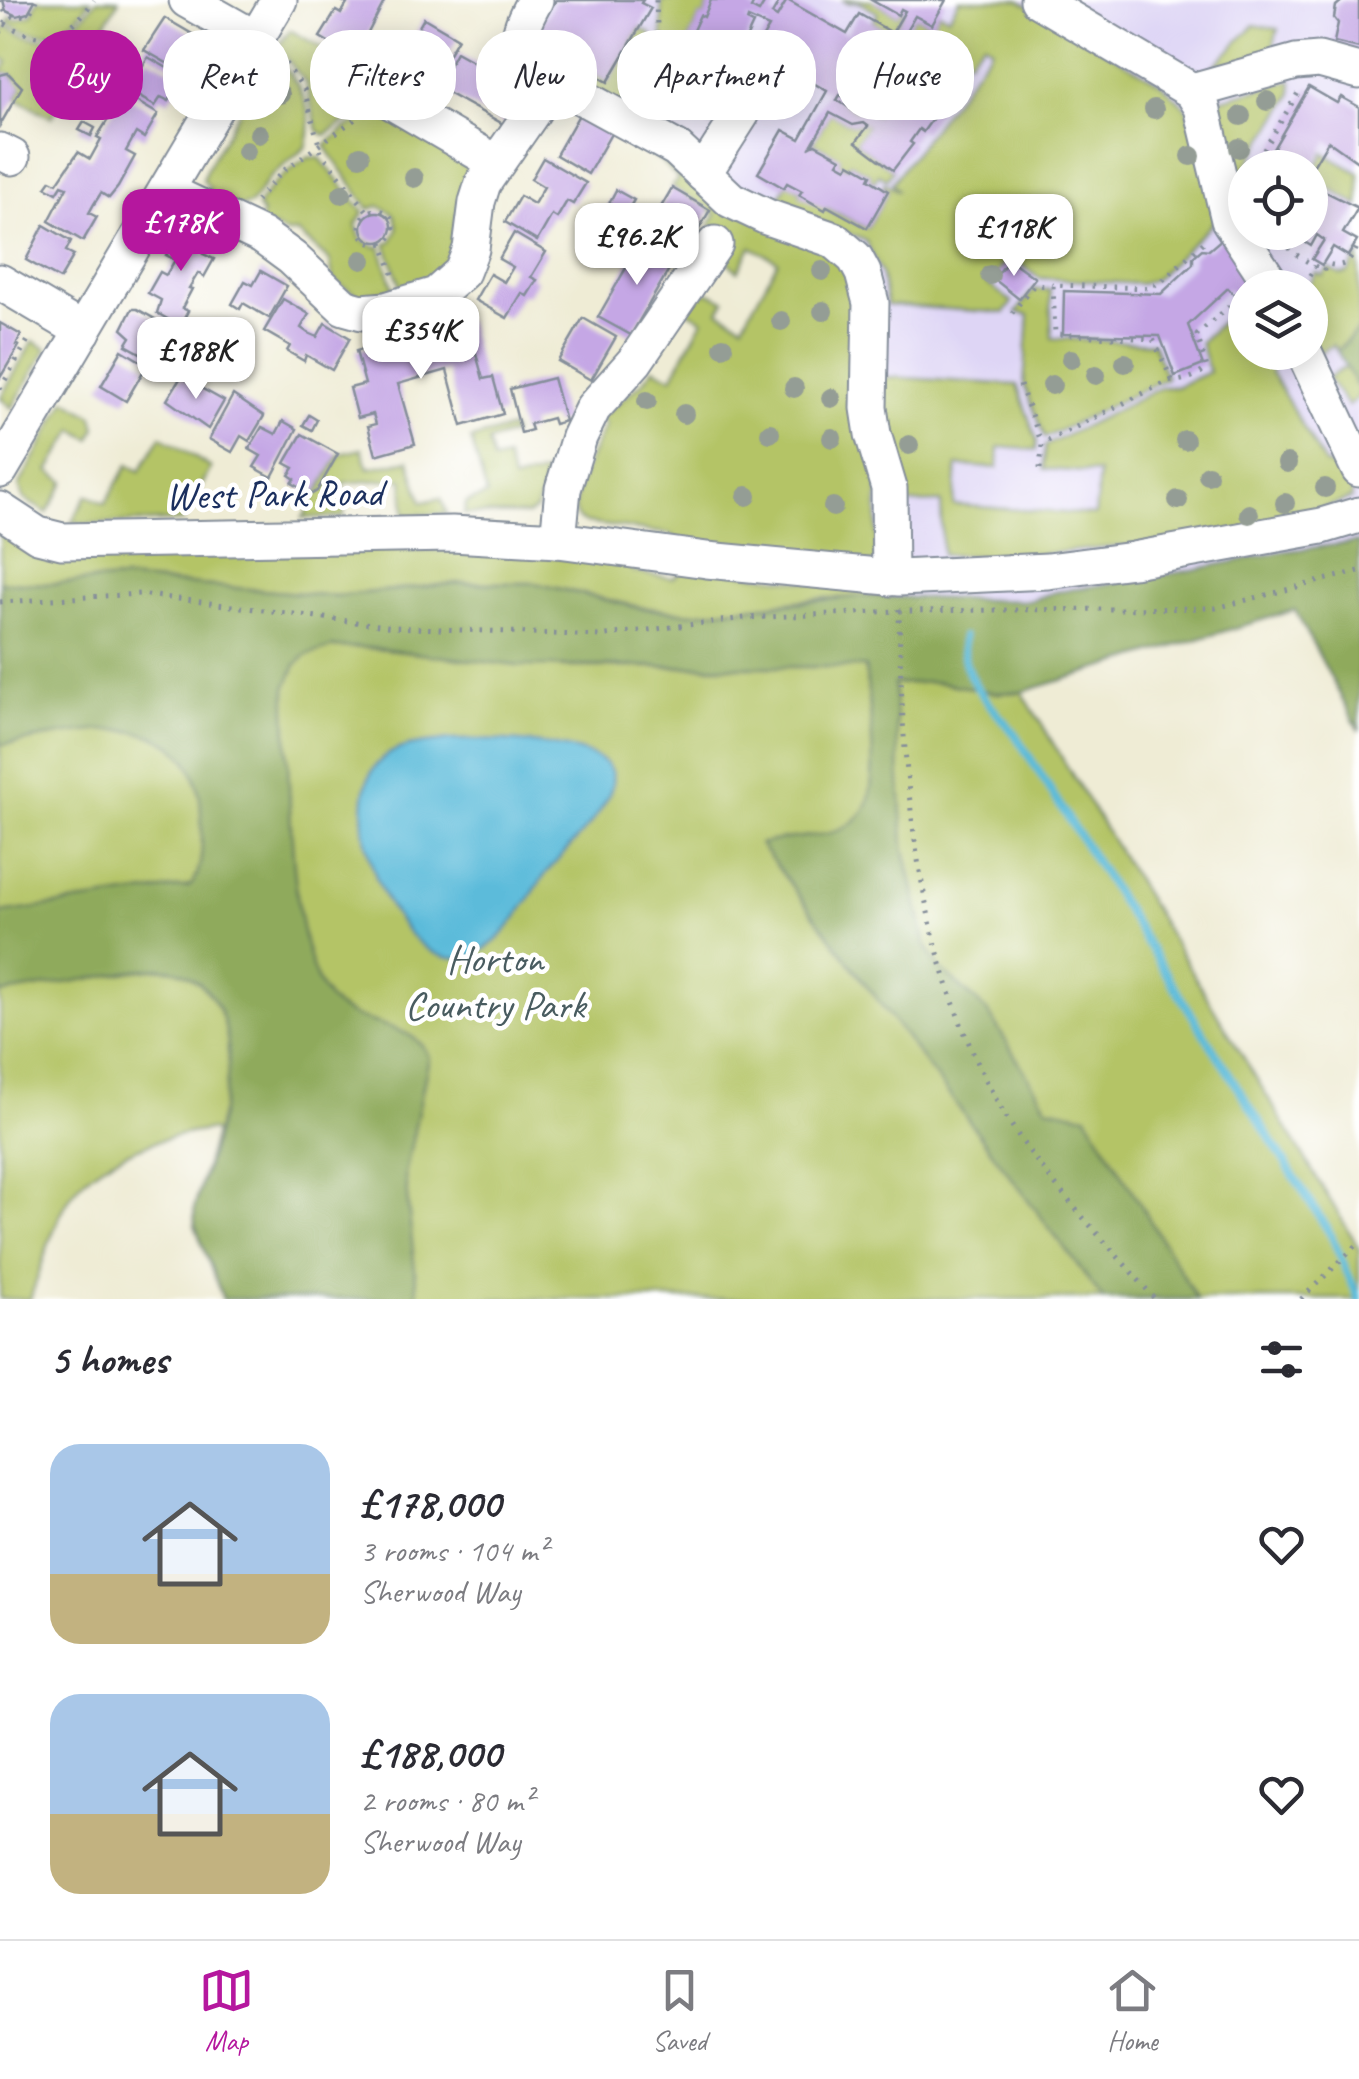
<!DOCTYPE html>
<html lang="en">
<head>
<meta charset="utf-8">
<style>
	body { margin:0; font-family:Caveat,sans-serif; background:#f7f7f7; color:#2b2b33; height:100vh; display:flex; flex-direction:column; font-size:38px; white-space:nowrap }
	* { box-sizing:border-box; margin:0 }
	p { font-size:32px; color:#7c7c81 }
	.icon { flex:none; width:55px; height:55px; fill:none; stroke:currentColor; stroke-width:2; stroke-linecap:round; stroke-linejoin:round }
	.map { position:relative; height:1299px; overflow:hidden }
	.panel { display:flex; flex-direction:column; background:#fff; flex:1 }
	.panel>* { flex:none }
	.hud { position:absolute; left:30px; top:30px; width:1300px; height:90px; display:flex; gap:20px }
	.buttons { position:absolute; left:1228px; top:150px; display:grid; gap:20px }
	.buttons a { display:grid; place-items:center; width:100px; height:100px; border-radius:50%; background:#fff; box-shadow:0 5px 25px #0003; font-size:50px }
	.price { position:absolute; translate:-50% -85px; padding:0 22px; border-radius:20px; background:#fff; color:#222; font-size:32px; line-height:65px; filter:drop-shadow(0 2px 5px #0008) }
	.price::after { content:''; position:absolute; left:50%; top:60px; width:30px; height:22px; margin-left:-15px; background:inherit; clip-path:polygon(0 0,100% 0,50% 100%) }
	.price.on { background:#b5179e; color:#fff }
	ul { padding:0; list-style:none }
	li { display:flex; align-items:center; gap:30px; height:250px; padding:0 50px }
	li span { display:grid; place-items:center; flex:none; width:280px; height:200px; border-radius:30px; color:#555 }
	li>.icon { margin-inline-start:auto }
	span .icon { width:120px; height:120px; fill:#fffc; stroke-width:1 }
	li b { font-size:42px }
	h2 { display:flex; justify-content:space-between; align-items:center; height:120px; padding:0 50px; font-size:42px }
	.chip { padding:0 35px; border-radius:40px; background:#fff; box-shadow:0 5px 25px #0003; font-size:35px; line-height:90px }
	.chip.on { background:#b5179e; color:#fff }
	.dock { display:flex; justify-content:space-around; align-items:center; height:140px; border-top:2px solid #e1e1e2; background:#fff; font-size:28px; color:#7c7c81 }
	.dock a { display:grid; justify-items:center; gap:5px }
	.dock .on { color:#b5179e }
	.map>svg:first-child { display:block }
</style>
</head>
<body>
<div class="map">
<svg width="1359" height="1299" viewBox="0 0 1359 1299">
	<rect width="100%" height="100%" fill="#fff"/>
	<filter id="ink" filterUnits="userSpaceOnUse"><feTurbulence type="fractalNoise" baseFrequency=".01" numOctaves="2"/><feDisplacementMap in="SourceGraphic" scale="20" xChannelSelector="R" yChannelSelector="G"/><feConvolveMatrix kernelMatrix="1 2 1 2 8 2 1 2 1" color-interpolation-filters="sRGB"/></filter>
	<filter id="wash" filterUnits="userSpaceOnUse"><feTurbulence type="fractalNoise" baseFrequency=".0048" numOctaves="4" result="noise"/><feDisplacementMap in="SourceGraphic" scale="40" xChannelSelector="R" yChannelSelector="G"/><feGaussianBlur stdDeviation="2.25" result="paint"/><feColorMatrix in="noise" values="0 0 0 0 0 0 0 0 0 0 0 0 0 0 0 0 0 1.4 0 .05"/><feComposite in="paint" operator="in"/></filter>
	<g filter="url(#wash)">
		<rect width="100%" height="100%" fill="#efecd5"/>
		<path fill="#ded5f5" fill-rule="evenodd" d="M523 0H1359V329L1338 351 1359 390V542L1055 592 1028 601 863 596 861 315 678 178 660 160 534 85ZM1245 168H1310V232H1245ZM1245 288H1310V352H1245Z"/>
		<g fill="#b4c466" stroke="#687a62" stroke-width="2.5">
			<path d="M38 0H91C66 34 46 44 8 23L11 17 16 20 31 15Z"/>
			<path d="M97 0H119L51 117 16 98 22 87 15 83V78L8 73 0 75 8 62 0 57V36L6 26C48 52 69 35 97 0Z"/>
			<polygon points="661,0 711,0 704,17 700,16 687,44 692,47 675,84 690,91 687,100 710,111 718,95 726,100 711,125 664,99"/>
			<polygon points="842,0 872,0 897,15 901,9 905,11 884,47 880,45 888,31 873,22 878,13 857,1 848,3"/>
			<polygon points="959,0 1019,0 1162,84 1187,108 1216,220 1155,279 1141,284 1039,278 1010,256 988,284 1012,302 1005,313 887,305 881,273 866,241 776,204 787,183 802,191 800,195 867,228 888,191 882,187 885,183 898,191 892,183 992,48 984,42 968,60 935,36 915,62 911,60 896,80 900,84 894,91 890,89 874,109 879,113 876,117 865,110 855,111 837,100 840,95 849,100 876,54 889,61 915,16 931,25 939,12 949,17"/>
			<polygon points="1254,25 1278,29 1272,52 1213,67"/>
			<polygon points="640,28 651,34 652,63 627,49"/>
			<polygon points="290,30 377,79 368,108 325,135 318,131 305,82 277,47"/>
			<path d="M272 54C297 76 318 113 306 147L269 178 251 204 237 208 204 197 210 188 203 180 206 170Z"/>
			<polygon points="623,55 652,71 654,102 660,106 649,126 547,70 553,60 569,69 573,62 608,82"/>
			<polygon points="1292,80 1292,95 1236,184 1214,101"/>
			<path d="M534 85 820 248 852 274 878 486 876 564 686 546 670 534 586 523C580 520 576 519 575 512 573 491 596 444 605 425L599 418 642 383 654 368 672 377 703 320 682 308 707 292 725 300 719 311 743 324 778 261 751 247 738 271C722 261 720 245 714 228L710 225 716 214 672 188 678 178 660 160 550 97 545 107 529 93Z"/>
			<polygon points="382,108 470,169 473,175 460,198 451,242 457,251 452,268 403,294 386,244 391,242 398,228 394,214 379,206 369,209 325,146 344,129"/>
			<polygon points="830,113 853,125 864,123 868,126 856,142 893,170 887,179 879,174 874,182 869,179 871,175 850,163 847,168 838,163 840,158 816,144 811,146"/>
			<polygon points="1324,153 1359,173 1359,206 1311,177"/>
			<path d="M309 157 320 158 364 212 356 225 361 239 375 247 380 246 396 296 368 302 333 280 330 261 298 233H286L261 223 262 213 257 207C270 184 288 171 309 157Z"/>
			<polygon points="1359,255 1359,329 1337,351 1333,345 1315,355 1310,345 1310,328 1320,323 1307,288 1316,272 1323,276 1328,268 1341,275 1348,273"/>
			<polygon points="1034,289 1050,290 1052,338 1153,343 1166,378 1045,438 1024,385 1029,315 1016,313"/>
			<polygon points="1245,299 1245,352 1274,353 1270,365 1271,372 1325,464 1347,472 1354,483 1351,499 1243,535 1010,557 942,555 941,502 895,504 875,376 1017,385 1037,441 1036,450 999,447 998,468 957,466 954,505 1095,515 1099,473 1044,469 1045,446 1162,387 1176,387 1209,372 1200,342"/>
			<polygon points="33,341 47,349 12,408 0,398"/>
			<polygon points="1346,367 1359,390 1359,397 1348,406 1327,378"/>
			<polygon points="66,400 93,416 96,428 91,439 74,430 49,471 65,482 47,513 24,499 19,486"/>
			<polygon points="511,428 513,434 488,442 493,461 506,458 513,481 546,473 537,509 528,515 464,514 466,503 487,495 471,439"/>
			<polygon points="161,436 211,468 183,521 86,524 72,522 87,495 105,504 128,465 140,471"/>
			<polygon points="362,449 369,468 409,460 422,502 441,498 447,514 405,515 403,479 344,483 344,517 303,518 340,454"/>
			<polygon points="0,527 66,555 94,558 364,546 627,560 634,572 673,578 688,566 884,592 889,598 823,598 691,613 640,607 535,583 460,583 336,596 124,579 45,584 0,582"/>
			<path d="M0 613 563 667H865L867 684 938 682 997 693 1022 692 1352 1236 1359 1250V1299H223L195 1225 194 1209 215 1132 209 1130C169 1135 100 1155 75 1190 53 1220 43 1264 30 1299H0Z"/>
		</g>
		<g fill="#8faa5b" stroke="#556c5c" stroke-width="2.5">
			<polygon points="1359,329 1359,382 1356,385 1337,351"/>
			<path d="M1359 542V731L1295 610 1022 692 997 693 938 682 894 684 904 845 926 946 940 968 988 1012 1047 1107 1087 1115 1197 1299H1103L760 844C785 836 825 838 844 828 852 824 862 815 866 807 879 782 869 697 865 667L518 666 371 648 334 647 306 655 296 665 286 688V710C290 778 288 946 327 997 350 1028 419 1020 429 1058L405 1175 418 1299H223L195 1225 194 1209C210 1148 259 1035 200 984 190 976 180 969 166 969 146 967 125 973 106 976 70 982 35 988 0 994V913L190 886C205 870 202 834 201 813 197 696 77 734 0 745V582L45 584 124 579 336 596 460 583H535L640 608 691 613 863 596 1028 601 1055 592 1187 571 1285 551Z"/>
		</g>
		<path fill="#5cbbda" stroke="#3c759c" stroke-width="2.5" d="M449 740C479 739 595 740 610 769 626 799 561 852 545 875 530 895 519 919 500 937 490 946 475 957 461 958 392 966 330 802 383 758 401 743 427 744 449 740Z"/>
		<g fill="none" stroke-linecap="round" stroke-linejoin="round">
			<path stroke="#5cbbda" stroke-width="8" d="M963 637C959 678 991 705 1015 734L1331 1235 1359 1299"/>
		</g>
		<g id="blocks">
			<g fill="#c5a7e5">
				<polygon points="3,0 33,0 34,2 28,13 17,16 6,11"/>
				<polygon points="340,0 385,0 355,58 320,37 336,11 341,14 347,4"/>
				<polygon points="556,0 643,0 641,3 651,8 608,82 533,39"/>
				<polygon points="711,0 755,0 751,8 759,12 766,0 780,0 772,14 777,17 787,0 847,34 859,14 889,31 880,45 884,47 905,11 901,9 898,15 871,0 946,0 932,25 915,16 889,61 876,54 849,100 840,95 837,100 855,111 865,110 876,117 879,113 874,110 890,88 894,91 900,84 895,80 929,44 963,70 938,104 941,107 923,132 919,129 910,142 913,144 893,170 856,142 868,126 864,123 853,125 830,113 811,146 815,144 841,158 838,163 847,168 850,163 871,175 869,179 888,191 867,228 827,206 825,210 799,195 802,191 787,183 784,188 758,173 783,130 800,139 827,91 782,65 780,69 772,65 755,51 769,27 748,18 747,21 753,24 740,52 737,51 735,57 739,59 715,102 675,84 692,47 687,44 700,15 704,17"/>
				<polygon points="1343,0 1359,0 1359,48 1334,42 1338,23 1334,18 1336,6"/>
				<polygon points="165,18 199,38 185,62 177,57 172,66 144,50"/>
				<polygon points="424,18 458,38 441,67 431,62 424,74 400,61"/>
				<polygon points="456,52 524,90 505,125 437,87"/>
				<polygon points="148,57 183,77 169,101 161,97 155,106 128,90"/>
				<polygon points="115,72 127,78 123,85 112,79"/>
				<polygon points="8,73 22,87 0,125 0,75"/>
				<polygon points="1309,87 1337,103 1341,97 1359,107 1359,163 1328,141 1312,168 1262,168"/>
				<polygon points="124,94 158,114 144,138 136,133 126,151 135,156 118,187 109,198 101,193 94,204 89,213 97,217 83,241 49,221 67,187 62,185 57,193 46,187 51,180 57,183 78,152 90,159 101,139 97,137"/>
				<polygon points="580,113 612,132 588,174 556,155"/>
				<polygon points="84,122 95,128 91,136 79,130"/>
				<polygon points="543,158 586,183 573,204 567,201 557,218 552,215 537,241 505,222 520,196 534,204 544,187 531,179"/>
				<polygon points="1310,184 1358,208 1343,233 1357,241 1348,256 1333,247 1322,265 1312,259 1324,240 1317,235 1311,246 1289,232 1310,232"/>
				<polygon points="672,188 710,210 682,258 644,236"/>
				<polygon points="616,190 634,200 621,222 604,213"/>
				<circle cx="377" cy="227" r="15"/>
				<polygon points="185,224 211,239 203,254 214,259 204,277 198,273 189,288 192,289 182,308 188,311 180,326 157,313 161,300 148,293 160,272 166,275 175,260 166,255"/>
				<polygon points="44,225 71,241 66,251 74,255 60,279 26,260"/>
				<polygon points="514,233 546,252 531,277 537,280 527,296 522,293 507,318 475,300 490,274 504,282 513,267 499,259"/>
				<polygon points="1224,237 1252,278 1234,295 1228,288 1188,325 1203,365 1175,376 1160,336 1063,334 1064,291 1161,294 1193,264 1193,257 1202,249 1209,250"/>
				<polygon points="642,240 675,259 631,335 598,317"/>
				<polygon points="1009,259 1035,278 1019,299 994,279"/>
				<polygon points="261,271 287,286 269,318 243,303 240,309 232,304 245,281 253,285"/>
				<polygon points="283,299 309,314 301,328 308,333 317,337 325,323 350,338 332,370 306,355 304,361 287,351 290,346 264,331"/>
				<polygon points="132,309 137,309 173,329 155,361 126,345 131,337 122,329"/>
				<polygon points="583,318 616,337 591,380 558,361"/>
				<polygon points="467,320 483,379 493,377 503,414 462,426 447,370 398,384 415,444 376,455 368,426 376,424 373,414 358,418 350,388 365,384 356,351"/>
				<polygon points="0,323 21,335 16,345 19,346 0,378"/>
				<polygon points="122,350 147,365 126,401 101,386"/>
				<polygon points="181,377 224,401 208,429 167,400"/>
				<polygon points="553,378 565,421 554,424 552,418 530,424 532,430 521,433 510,389"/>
				<polygon points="233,395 264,416 249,441 241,436 232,452 209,439"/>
				<polygon points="309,415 317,420 312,430 303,425"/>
				<polygon points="283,421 297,429 272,477 254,467 261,456 249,449 262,427 276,434"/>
				<polygon points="302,434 338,454 317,491 312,494 292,483 295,479 289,475 294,468 285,463"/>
			</g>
		</g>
	</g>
	<g filter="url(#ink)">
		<use href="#blocks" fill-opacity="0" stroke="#858e9a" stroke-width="2.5"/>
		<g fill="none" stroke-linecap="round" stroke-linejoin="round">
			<defs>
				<g id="minor">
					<polyline points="187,0 256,39"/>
					<path d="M535 0C520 27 510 48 536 72L677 149 731 200 767 217 834 240 855 258 863 273 871 303 869 408 873 434 889 488 890 578"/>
					<polyline points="1038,0 1192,91 1202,107 1229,220 1274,288"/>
					<polyline points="1192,91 1296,62 1319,60 1359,71"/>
					<polyline points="375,92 495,162"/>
					<polyline points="0,151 12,157"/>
					<polyline points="703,174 742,113"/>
					<polyline points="166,191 262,236 292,258 344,307 362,312 386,310 436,295 462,272 471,249 477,202 483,183 533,111"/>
					<polyline points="0,282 83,331"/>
					<polyline points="1304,352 1359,469"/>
					<polyline points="0,470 279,0"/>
					<polyline points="0,510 38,535 62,541 452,534 558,540 707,560 899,578 1048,571 1133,560 1322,526 1359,515"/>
					<polyline points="558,540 563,489 579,437 593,408 635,361 715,244"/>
				</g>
			</defs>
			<use href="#minor" stroke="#858e9a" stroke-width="39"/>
			<g stroke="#858e9a" stroke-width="5" stroke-dasharray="2.5 8" stroke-linecap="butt">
				<polyline points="0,0 5,12 16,18 30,13 36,0"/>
				<polyline points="656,0 660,102 664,104"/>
				<path d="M5 24C46 47 68 37 94 0"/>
				<polyline points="0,33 10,15"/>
				<polyline points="279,55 304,89 321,152 368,212"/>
				<polyline points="758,88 772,65"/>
				<polyline points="1253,168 1298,93"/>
				<polyline points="256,201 283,171 358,117"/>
				<circle cx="377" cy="227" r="17"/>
				<path d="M1275 232 1295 254 1323 271 1328 264C1346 269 1352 259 1359 243"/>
				<polyline points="382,242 394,277"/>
				<polyline points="1304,285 1315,266"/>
				<polyline points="1012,313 1033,286 1053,285"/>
				<polyline points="1172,380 1153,339 1055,334 1053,285 1150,288 1162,281 1205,241"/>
				<polyline points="1020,385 1042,444"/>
				<polyline points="0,389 31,335"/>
				<path d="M1040 469 1042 444 1168 381C1179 382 1198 378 1207 367L1197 335 1243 294"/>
				<polyline points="0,602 140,594 394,627 599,636 745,618 899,611 1216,608 1359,571"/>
				<path d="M899 609C902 782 916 971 1010 1123 1048 1183 1108 1244 1155 1299"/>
				<polyline points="1301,1299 1359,1243"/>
			</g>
			<use href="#minor" stroke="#fff" stroke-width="35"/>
		</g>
		<g fill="#949d95">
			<circle cx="280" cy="94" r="10"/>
			<circle cx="1267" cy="101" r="10"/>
			<circle cx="1154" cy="109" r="10"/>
			<circle cx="1241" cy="116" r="10"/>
			<circle cx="259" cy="134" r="10"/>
			<circle cx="1239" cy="148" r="10"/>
			<circle cx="246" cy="151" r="10"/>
			<circle cx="360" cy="156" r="10"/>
			<circle cx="1191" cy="156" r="10"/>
			<circle cx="414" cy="178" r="10"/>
			<circle cx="342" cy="194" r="10"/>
			<circle cx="362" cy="260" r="10"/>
			<circle cx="822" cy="271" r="10"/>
			<circle cx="990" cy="275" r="10"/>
			<circle cx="823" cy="311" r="10"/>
			<circle cx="781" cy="321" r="10"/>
			<circle cx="723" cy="347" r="10"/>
			<circle cx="1071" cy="359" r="10"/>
			<circle cx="1125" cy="363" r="10"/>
			<circle cx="1096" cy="375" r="10"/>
			<circle cx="1052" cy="385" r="10"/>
			<circle cx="794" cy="388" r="10"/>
			<circle cx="831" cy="398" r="10"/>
			<circle cx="647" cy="401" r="10"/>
			<circle cx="684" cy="414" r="10"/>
			<circle cx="770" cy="433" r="10"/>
			<circle cx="832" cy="438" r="10"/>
			<circle cx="1185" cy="440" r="10"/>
			<circle cx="909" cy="445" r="10"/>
			<circle cx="1287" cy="463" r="10"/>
			<circle cx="1208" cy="475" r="10"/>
			<circle cx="1325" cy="488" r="10"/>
			<circle cx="747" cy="496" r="10"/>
			<circle cx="1178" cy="500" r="10"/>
			<circle cx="1285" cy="503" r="10"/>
			<circle cx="833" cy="507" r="10"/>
			<circle cx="1249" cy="514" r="10"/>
		</g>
	</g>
	<g text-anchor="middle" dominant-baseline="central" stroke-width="9" stroke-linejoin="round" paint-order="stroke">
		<g font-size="40" fill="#1b2f5e" stroke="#fff">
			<text transform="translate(274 494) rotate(-1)">West Park Road</text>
		</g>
		<g font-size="40" fill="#495c60" stroke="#fff">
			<text x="495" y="959">Horton<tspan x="495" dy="46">Country Park</tspan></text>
		</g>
	</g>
</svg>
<div class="buttons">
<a><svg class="icon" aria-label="locate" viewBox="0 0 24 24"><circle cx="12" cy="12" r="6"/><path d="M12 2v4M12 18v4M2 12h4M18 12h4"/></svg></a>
<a><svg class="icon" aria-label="layers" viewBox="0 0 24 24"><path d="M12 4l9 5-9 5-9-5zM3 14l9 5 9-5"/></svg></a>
</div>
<b class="price on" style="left:181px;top:274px">£178K</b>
<b class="price" style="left:1014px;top:279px">£118K</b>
<b class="price" style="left:637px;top:288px">£96.2K</b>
<b class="price" style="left:421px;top:382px">£354K</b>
<b class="price" style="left:196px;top:402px">£188K</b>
<div class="hud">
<a class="chip on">Buy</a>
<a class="chip">Rent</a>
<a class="chip">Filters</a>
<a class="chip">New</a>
<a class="chip">Apartment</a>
<a class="chip">House</a>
</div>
</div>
<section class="panel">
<h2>5 homes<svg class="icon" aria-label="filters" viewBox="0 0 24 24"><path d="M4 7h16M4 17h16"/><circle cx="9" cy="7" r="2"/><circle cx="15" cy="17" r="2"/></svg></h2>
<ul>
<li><span style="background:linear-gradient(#a9c7e8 65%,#c2b280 0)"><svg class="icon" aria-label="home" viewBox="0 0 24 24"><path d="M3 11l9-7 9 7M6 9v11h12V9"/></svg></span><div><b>£178,000</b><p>3 rooms · 104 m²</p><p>Sherwood Way</p></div><svg class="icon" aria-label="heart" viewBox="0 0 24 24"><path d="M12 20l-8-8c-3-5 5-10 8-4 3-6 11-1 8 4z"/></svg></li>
<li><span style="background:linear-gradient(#a9c7e8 60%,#c2b280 0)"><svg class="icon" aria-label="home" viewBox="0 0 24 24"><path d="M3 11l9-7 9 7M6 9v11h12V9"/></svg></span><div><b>£188,000</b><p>2 rooms · 80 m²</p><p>Sherwood Way</p></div><svg class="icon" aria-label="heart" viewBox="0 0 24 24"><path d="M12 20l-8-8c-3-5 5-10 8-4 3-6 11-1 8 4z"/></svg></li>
</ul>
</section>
<nav class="dock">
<a class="on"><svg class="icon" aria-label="map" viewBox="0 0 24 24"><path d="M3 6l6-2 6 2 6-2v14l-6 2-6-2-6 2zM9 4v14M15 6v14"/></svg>Map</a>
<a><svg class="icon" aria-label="saved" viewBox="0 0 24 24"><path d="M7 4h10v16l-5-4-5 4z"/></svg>Saved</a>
<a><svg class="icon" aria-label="home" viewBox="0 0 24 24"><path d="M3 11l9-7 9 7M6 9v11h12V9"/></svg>Home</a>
</nav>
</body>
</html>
